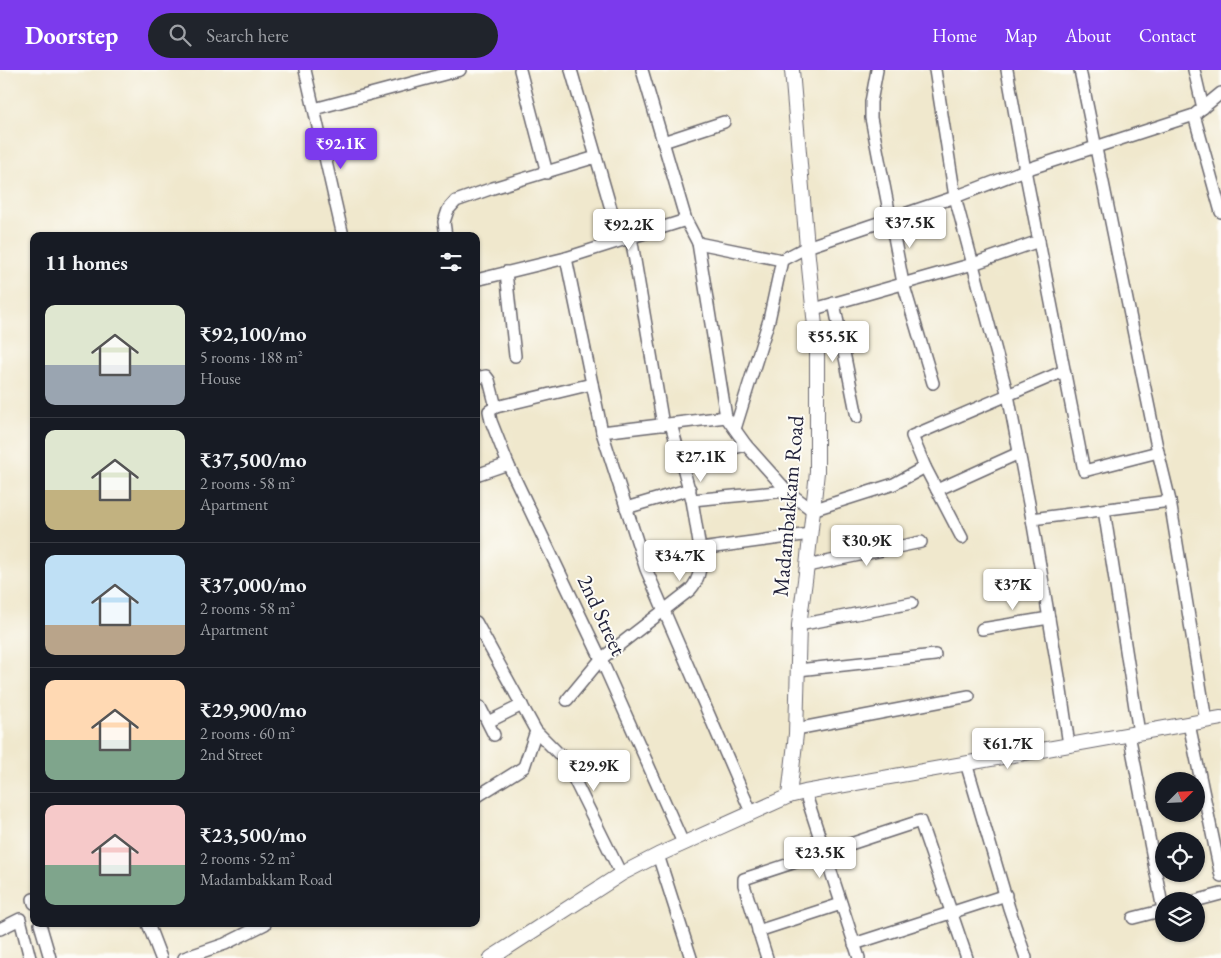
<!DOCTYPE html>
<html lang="en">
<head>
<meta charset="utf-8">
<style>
	body { margin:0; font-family:"EB Garamond",serif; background:#20242c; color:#f1f3f6; height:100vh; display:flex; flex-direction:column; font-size:19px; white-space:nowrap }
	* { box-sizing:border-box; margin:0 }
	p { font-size:16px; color:#9ea1a6 }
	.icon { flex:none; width:28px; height:28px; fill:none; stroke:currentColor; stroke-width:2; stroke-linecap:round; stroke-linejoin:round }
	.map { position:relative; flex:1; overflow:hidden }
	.panel { position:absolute; left:30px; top:162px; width:450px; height:695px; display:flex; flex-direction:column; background:#171b24; border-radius:10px; box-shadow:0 1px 4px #0004 }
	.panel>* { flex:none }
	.needle { width:32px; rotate:66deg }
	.fabs { position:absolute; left:1155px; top:702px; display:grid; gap:10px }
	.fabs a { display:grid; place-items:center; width:50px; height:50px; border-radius:50%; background:#171b24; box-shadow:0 1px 4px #0004; font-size:25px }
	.price { position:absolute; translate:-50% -42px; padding:0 11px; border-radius:5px; background:#fff; color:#222; font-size:16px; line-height:32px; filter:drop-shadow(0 1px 2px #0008) }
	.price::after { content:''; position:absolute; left:50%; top:30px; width:15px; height:11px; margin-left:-8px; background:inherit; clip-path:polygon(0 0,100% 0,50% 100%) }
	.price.active { background:#7c3aed; color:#fff }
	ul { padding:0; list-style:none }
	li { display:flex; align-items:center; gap:15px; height:125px; padding:0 15px }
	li+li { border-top:1px solid #363941 }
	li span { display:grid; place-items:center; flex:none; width:140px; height:100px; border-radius:10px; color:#555 }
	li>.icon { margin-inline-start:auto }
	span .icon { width:60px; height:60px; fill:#fffc; stroke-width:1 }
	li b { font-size:21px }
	h2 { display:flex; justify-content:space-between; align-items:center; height:60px; padding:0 15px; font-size:21px }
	header { display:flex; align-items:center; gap:30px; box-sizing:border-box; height:70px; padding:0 25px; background:#7c3aed; color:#fff }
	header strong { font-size:24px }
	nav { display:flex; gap:28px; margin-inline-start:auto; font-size:18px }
	.search { width:350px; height:45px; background:#20242c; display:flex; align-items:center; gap:12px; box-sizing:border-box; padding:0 18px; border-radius:28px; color:#9ea1a6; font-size:19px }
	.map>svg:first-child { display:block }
</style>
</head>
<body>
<header>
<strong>Doorstep</strong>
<div class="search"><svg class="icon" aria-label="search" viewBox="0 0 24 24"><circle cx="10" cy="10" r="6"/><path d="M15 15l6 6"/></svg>Search here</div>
<nav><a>Home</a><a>Map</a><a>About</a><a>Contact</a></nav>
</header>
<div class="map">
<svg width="1221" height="888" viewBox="0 0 1221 888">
	<rect width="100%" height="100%" fill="#fdfcf7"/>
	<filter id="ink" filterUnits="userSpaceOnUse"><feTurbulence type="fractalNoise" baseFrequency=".02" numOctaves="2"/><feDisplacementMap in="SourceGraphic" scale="10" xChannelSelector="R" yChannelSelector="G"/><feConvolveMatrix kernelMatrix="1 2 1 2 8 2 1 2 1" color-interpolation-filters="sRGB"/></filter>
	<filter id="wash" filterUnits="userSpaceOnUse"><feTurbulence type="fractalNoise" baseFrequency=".0096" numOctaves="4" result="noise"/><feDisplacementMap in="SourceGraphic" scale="20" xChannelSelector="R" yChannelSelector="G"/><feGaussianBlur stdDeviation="1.12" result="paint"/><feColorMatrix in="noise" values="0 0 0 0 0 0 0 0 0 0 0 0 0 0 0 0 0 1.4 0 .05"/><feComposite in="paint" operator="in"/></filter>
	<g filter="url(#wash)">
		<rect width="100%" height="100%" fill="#f0e8cd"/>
	</g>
	<g filter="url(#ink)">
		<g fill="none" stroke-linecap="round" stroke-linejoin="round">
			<defs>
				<g id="minor">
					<polyline points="305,0 343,166"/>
					<polyline points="520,0 547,103"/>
					<polyline points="571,0 620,170"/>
					<polyline points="642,0 686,150 698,173 782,190 807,177 955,127 1025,100 1194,45 1221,23"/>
					<polyline points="877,0 871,32 871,48 903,213 933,313"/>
					<polyline points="935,0 955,127 1009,330 1032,449 1059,607 1069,675"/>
					<polyline points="1007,0 1025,100 1084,401 1158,382"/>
					<polyline points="1080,0 1158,382 1170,431 1206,651"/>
					<polyline points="1194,0 1203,38"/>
					<polyline points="314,39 460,0"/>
					<polyline points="1194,45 1221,142"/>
					<polyline points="663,72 724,52"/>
					<polyline points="446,166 444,152 448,140 456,131 493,118 596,87"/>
					<polyline points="631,167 663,355"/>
					<polyline points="698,173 726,347"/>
					<polyline points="566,188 602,362 646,499 751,742"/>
					<polyline points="506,202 515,286"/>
					<polyline points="476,210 566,188 686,150"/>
					<polyline points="834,233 857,347"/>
					<polyline points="814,239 973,194 1039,171"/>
					<polyline points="476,308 486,306 489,310 496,337"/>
					<polyline points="592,314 496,337 489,341 491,351 508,394 601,589 683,773"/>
					<polyline points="671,354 692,430 700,479"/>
					<polyline points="735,359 769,250 782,190"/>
					<polyline points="602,362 726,347 746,375 787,421 812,440 894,414 925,397"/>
					<polyline points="682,391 746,375"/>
					<polyline points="476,405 508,394"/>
					<polyline points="937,420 1019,383"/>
					<polyline points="692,430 787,421"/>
					<polyline points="626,438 690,419"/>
					<polyline points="1104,440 1139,663"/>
					<polyline points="1032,449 1170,431"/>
					<polyline points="962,468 925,397 912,366 1064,301"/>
					<polyline points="807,496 921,472"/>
					<polyline points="476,552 536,661 564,689 621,804"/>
					<polyline points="799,555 912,533"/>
					<polyline points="982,559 1049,548"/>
					<polyline points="798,600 935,585"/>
					<path d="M567 630 601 589 690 520C701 508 701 495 700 479L810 464"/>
					<polyline points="480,637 494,665"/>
					<polyline points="488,652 522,635"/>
					<polyline points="1189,654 1221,806"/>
					<polyline points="796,659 969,626"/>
					<polyline points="1129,664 1163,840"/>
					<polyline points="966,693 1009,838 1026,888"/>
					<polyline points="805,722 859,888"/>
					<polyline points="476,727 524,697 536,661"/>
					<polyline points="658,785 691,888"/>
					<polyline points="33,829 34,833"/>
					<polyline points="1195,831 1221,824"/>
					<polyline points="1133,848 1164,840"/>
					<polyline points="40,854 50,888"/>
					<polyline points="148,854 161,888"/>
					<polyline points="0,859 20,849 30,888"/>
					<polyline points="758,861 841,834"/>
					<polyline points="854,874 1006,825"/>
					<polyline points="184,888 225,874 265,854"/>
					<polyline points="767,888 744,815 744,809 920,751 967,888"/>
				</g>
				<g id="tertiary">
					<polyline points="789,726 796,664 799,555 807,496 817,402 817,276 807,177 792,0"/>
					<polyline points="491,888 621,804 658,785 789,726 805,722 1221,648"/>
				</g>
			</defs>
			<use href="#minor" stroke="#6a676e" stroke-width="14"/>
			<use href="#tertiary" stroke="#6a676e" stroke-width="16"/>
			<use href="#minor" stroke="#fff" stroke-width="11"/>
			<use href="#tertiary" stroke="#fff" stroke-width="14"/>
		</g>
	</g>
	<g text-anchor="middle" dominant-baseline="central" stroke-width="4" stroke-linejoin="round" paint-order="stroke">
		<g font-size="22" fill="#22223b" stroke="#fdfcf7">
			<text transform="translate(788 436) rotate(-85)">Madambakkam Road</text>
			<text transform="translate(602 545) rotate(65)">2nd Street</text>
		</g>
	</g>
</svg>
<div class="fabs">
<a><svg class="needle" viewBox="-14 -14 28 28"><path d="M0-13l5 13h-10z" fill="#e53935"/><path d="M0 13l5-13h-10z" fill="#9ea1a6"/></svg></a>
<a><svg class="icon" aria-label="locate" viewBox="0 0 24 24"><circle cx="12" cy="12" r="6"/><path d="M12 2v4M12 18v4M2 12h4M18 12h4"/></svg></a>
<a><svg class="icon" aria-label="layers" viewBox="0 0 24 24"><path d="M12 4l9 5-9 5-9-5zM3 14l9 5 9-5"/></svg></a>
</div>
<b class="price active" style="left:341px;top:100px">₹92.1K</b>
<b class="price" style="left:910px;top:179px">₹37.5K</b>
<b class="price" style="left:629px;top:181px">₹92.2K</b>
<b class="price" style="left:833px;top:293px">₹55.5K</b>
<b class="price" style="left:701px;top:413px">₹27.1K</b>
<b class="price" style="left:867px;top:497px">₹30.9K</b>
<b class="price" style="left:680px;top:512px">₹34.7K</b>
<b class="price" style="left:1013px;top:541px">₹37K</b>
<b class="price" style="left:1008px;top:700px">₹61.7K</b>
<b class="price" style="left:594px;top:722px">₹29.9K</b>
<b class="price" style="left:820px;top:809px">₹23.5K</b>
<section class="panel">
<h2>11 homes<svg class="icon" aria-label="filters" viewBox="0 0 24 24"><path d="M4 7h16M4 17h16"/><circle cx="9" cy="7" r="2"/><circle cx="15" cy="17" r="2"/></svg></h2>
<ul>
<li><span style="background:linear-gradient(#dfe7d0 60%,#9aa5b1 0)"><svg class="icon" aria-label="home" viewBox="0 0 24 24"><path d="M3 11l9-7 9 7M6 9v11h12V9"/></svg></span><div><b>₹92,100/mo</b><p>5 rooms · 188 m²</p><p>House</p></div></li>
<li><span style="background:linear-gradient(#dfe7d0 60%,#c2b280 0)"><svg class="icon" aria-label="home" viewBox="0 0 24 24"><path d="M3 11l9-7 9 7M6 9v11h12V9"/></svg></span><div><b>₹37,500/mo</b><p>2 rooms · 58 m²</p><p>Apartment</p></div></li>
<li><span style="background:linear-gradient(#bfe0f5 70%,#b9a48a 0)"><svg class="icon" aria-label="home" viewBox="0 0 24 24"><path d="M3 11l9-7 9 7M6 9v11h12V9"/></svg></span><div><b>₹37,000/mo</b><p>2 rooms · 58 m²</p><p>Apartment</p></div></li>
<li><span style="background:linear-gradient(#ffd9b3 60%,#7fa58c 0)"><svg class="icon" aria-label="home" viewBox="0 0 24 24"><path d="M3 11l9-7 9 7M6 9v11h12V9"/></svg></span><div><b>₹29,900/mo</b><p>2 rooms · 60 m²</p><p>2nd Street</p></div></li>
<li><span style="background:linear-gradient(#f6c9c9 60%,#7fa58c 0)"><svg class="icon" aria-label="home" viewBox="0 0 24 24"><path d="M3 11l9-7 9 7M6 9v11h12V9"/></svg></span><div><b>₹23,500/mo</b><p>2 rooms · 52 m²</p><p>Madambakkam Road</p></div></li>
</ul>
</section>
</div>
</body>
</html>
